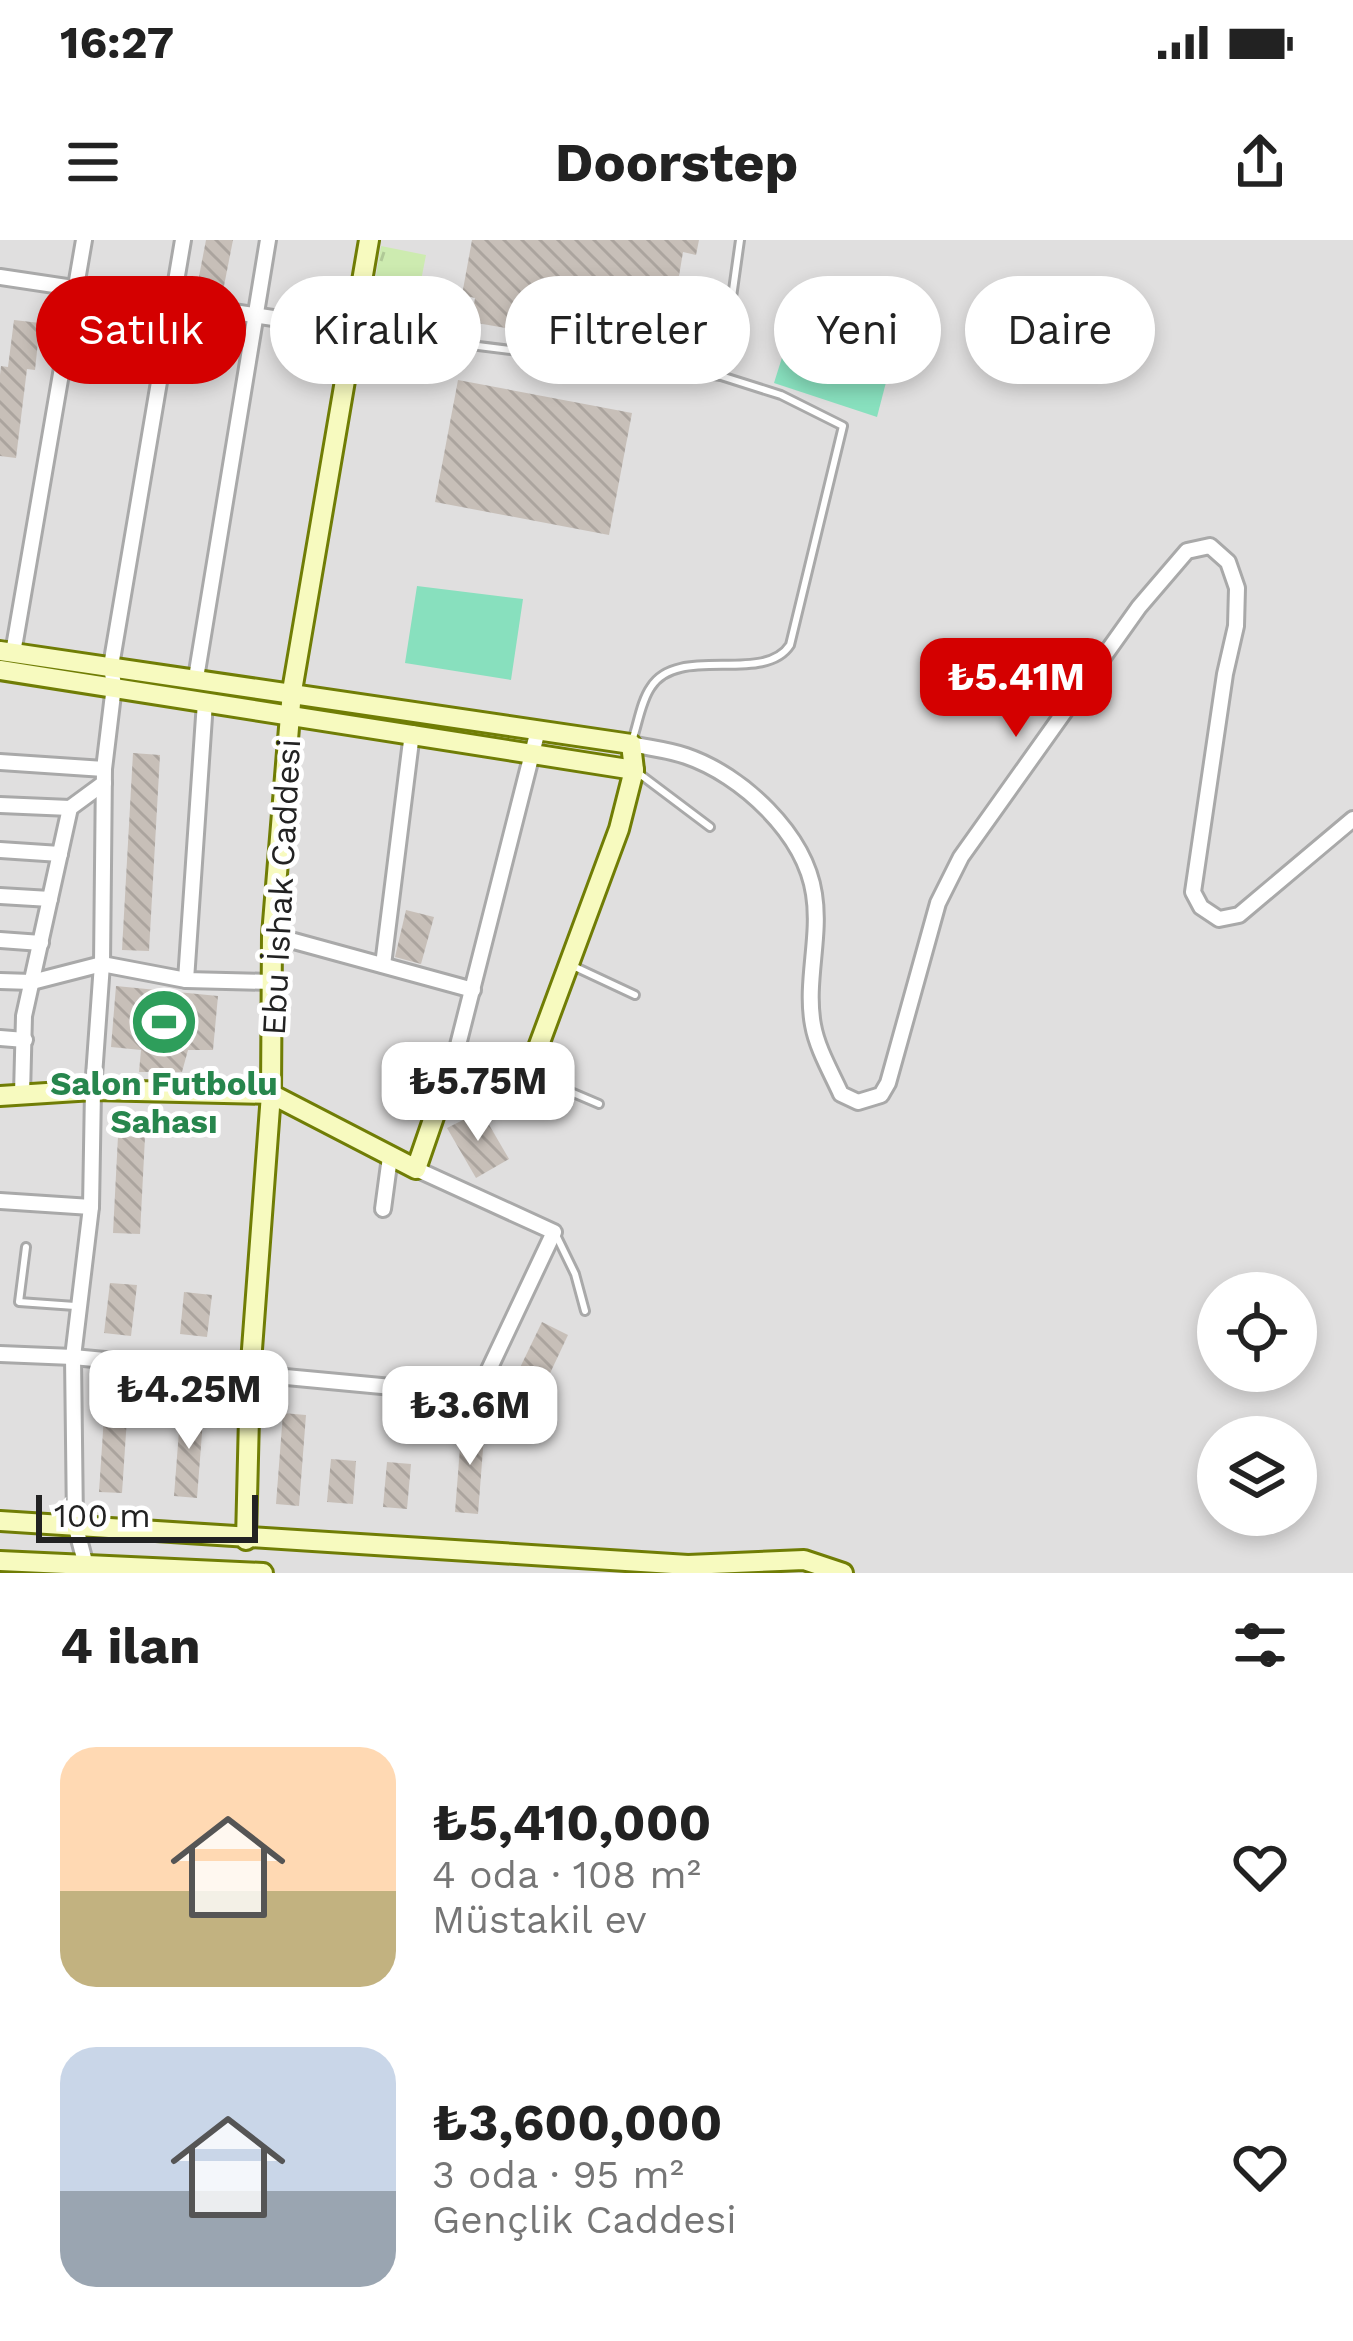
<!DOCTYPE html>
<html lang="tr">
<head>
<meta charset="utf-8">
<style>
	body { margin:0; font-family:"Work Sans",sans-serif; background:#f2f2f2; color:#222; height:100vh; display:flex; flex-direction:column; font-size:45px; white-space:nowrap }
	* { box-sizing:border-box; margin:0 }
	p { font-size:39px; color:#767676 }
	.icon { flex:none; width:66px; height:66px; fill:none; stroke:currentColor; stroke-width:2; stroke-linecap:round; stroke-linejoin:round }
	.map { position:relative; height:1333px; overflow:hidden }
	.drawer { display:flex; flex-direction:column; background:#fff; flex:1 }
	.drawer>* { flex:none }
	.banner { position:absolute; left:36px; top:36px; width:1281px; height:108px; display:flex; gap:24px }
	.buttons { position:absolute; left:1197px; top:1032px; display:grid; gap:24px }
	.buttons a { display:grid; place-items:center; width:120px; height:120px; border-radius:50%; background:#fff; box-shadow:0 6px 18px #0003; font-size:60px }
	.scale { position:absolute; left:36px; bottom:30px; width:222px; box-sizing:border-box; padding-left:12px; border:6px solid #222; border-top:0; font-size:33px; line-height:42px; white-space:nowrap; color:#222; -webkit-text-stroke:9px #fff; paint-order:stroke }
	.price { position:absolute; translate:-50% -102px; padding:0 27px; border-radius:24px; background:#fff; color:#222; font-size:39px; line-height:78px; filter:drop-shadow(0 3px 6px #0008) }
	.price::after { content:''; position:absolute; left:50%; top:72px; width:36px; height:27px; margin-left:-18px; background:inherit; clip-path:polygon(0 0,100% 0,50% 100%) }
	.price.on { background:#d40000; color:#fff }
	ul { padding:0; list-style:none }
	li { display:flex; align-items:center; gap:36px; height:300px; padding:0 60px }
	li span { display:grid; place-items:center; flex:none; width:336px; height:240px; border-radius:36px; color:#555 }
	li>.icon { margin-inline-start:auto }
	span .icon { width:144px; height:144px; fill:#fffc; stroke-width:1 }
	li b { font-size:51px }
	h2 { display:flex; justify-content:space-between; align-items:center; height:144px; padding:0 60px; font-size:51px }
	.pill { padding:0 42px; border-radius:54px; background:#fff; box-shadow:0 6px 18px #0003; font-size:42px; line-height:108px }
	.pill.on { background:#d40000; color:#fff }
	.status { display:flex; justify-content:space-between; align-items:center; height:84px; padding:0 60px; background:#fff; direction:ltr }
	.status svg { height:33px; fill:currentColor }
	header { display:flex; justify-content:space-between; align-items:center; height:156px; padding:0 60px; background:#fff; font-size:54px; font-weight:700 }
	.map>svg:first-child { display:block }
</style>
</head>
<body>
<div class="status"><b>16:27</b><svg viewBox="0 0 49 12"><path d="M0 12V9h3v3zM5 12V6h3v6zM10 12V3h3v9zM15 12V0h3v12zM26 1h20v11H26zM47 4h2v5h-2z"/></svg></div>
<header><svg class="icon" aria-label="menu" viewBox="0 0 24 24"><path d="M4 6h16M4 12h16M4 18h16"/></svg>Doorstep<svg class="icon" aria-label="share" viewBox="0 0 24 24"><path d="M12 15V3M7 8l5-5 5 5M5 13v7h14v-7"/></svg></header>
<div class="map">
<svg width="1353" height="1333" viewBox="0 0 1353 1333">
	<defs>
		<pattern id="grass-tufts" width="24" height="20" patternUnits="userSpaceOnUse" patternTransform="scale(3)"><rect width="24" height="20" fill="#cdebb0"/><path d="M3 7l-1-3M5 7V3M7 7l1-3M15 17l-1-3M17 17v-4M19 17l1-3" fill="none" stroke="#b0c997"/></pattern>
		<pattern id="building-back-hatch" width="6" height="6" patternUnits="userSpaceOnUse" patternTransform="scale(3)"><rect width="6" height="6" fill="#c7bfb8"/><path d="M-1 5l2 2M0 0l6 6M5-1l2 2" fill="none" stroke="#aba49e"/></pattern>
	</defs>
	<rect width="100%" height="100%" fill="#f2efe9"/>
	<path fill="#e0dfdf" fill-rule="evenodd" d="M0 0H1353V1333H0ZM1218 1053H1296V1131H1218ZM1218 1197H1296V1275H1218Z"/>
	<polygon fill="url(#grass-tufts)" points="381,6 426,15 419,51 442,54 439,71 451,73 449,95 462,98 459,113 366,95"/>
	<g fill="#88e0be">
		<polygon points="796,73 898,96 877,177 774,143"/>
		<polygon points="417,346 523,359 511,440 405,423"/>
	</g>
	<g fill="url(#building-back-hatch)">
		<polygon points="206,0 233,0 222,56 196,52"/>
		<polygon points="472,0 699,0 696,15 683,12 674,66 688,68 679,118 471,82 475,58 462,55"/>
		<polygon points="14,80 40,83 35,130 27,129 16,218 0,216 0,135 1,126 8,127"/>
		<polygon points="458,140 632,173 609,295 435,262"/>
		<polygon points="133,513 160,515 149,711 122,710"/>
		<polygon points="406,670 434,677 421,724 395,717"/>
		<polygon points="116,746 218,756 213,810 188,810 182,832 139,832 141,810 111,807"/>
		<polygon points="481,871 509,919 476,938 447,888"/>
		<polygon points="118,896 145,897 140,994 113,993"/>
		<polygon points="110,1043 137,1045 131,1096 104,1093"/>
		<polygon points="184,1052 212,1055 207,1097 180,1094"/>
		<polygon points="542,1082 568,1095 529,1178 502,1165"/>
		<polygon points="105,1161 128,1163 122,1253 99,1252"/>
		<polygon points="181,1165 204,1167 197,1258 174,1256"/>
		<polygon points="283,1173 306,1175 299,1266 276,1264"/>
		<polygon points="462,1182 485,1183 478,1274 455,1272"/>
		<polygon points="331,1219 356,1221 353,1264 327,1262"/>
		<polygon points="387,1222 411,1224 407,1269 383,1267"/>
	</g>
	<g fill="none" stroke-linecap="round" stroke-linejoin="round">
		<defs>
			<g id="lane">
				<path d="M357 91 721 136 781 155 843 186 790 405C764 445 678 404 651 447 641 461 638 484 632 501"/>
				<polyline points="721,136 740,0"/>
				<polyline points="637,532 710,587"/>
				<polyline points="573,726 635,755"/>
				<polyline points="531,835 599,864"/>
				<polyline points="556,995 575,1034 585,1071"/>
				<polyline points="26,1007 19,1062 75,1066"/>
			</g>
			<g id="street">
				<polyline points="0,37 353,90"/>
				<polyline points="13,413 84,0"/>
				<polyline points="196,438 268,0"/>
				<path d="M631 504C649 508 669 510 686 516 742 535 805 594 814 654 821 697 805 742 813 785 817 808 831 832 841 854L858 862 881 855 888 843 938 663 961 617 1139 367 1187 311 1210 306 1228 322 1237 348 1236 386 1225 434 1193 652 1201 667 1219 679 1239 675 1353 579"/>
				<polyline points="0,522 104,529"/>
				<polyline points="0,565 70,568"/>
				<polyline points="0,610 60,614"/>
				<polyline points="0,656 50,659"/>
				<polyline points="272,695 473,750"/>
				<polyline points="0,700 41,703"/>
				<polyline points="383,725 412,493"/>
				<polyline points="186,740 205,462"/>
				<polyline points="0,741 32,742 102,724 186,740 272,742"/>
				<polyline points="0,798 25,800"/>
				<polyline points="456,813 538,490"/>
				<polyline points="22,854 24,776 70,568 104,543"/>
				<polyline points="0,961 91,967"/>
				<polyline points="383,969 390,917"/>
				<polyline points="0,1114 73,1117 477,1155 554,992 416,929"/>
				<polyline points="88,1333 75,1284 73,1117 91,967 93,850 102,724 104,529 114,446 111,426 183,0"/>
			</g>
			<g id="secondary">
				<polyline points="0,411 631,504 634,530 619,589 530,829 526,833 456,813 416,929 271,854 93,850 0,856"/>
				<polyline points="0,430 634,530"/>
				<polyline points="0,1281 688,1325 804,1320 843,1333"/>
				<polyline points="246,1300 250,1136 271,854 272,695 292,451 369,0"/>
				<polyline points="0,1321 263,1333"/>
			</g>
		</defs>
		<use href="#lane" stroke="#a9a9a9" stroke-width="12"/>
		<use href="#street" stroke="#a9a9a9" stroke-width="20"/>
		<use href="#secondary" stroke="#707d05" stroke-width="24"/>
		<use href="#lane" stroke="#fff" stroke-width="6"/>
		<use href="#street" stroke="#fff" stroke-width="14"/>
		<use href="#secondary" stroke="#f7fabf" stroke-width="18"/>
	</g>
	<defs>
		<symbol id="stadium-disc" viewBox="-11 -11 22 22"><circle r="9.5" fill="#2e9e5b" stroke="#fff"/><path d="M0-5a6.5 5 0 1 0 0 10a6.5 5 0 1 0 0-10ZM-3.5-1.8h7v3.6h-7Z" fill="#fff"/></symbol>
	</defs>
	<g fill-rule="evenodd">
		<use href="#stadium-disc" x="126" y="744" width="76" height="76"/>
	</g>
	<g text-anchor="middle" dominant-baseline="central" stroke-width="10" stroke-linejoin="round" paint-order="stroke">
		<g font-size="33" fill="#222" stroke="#fff">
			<text transform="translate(281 647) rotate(-87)">Ebu İshak Caddesi</text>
		</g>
		<g font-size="33" font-weight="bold" fill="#27864d" stroke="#fff">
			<text x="164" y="843">Salon Futbolu<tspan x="164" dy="38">Sahası</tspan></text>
		</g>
	</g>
</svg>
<div class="buttons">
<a><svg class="icon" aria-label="locate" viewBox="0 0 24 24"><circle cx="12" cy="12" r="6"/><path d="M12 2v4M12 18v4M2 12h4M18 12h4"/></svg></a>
<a><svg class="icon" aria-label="layers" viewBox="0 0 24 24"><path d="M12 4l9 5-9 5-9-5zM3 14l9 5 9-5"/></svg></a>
</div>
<div class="scale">100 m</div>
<b class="price on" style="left:1016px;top:500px">₺5.41M</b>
<b class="price" style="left:478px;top:904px">₺5.75M</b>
<b class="price" style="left:189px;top:1212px">₺4.25M</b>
<b class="price" style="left:470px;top:1228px">₺3.6M</b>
<div class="banner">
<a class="pill on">Satılık</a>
<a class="pill">Kiralık</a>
<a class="pill">Filtreler</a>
<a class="pill">Yeni</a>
<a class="pill">Daire</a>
</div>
</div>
<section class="drawer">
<h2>4 ilan<svg class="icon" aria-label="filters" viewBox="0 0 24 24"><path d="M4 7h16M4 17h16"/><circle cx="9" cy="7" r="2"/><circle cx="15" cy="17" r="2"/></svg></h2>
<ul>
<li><span style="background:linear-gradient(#ffd9b3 60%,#c2b280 0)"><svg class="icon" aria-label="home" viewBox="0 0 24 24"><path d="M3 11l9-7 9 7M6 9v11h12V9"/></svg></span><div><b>₺5,410,000</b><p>4 oda · 108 m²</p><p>Müstakil ev</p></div><svg class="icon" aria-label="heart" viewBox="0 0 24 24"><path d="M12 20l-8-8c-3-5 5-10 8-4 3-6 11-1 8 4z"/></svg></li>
<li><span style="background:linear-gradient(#c9d6e8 60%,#9aa5b1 0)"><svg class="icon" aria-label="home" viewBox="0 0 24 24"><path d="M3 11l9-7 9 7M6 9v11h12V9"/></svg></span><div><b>₺3,600,000</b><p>3 oda · 95 m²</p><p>Gençlik Caddesi</p></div><svg class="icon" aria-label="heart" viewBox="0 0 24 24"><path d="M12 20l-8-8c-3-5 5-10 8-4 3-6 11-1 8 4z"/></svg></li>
</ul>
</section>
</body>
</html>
